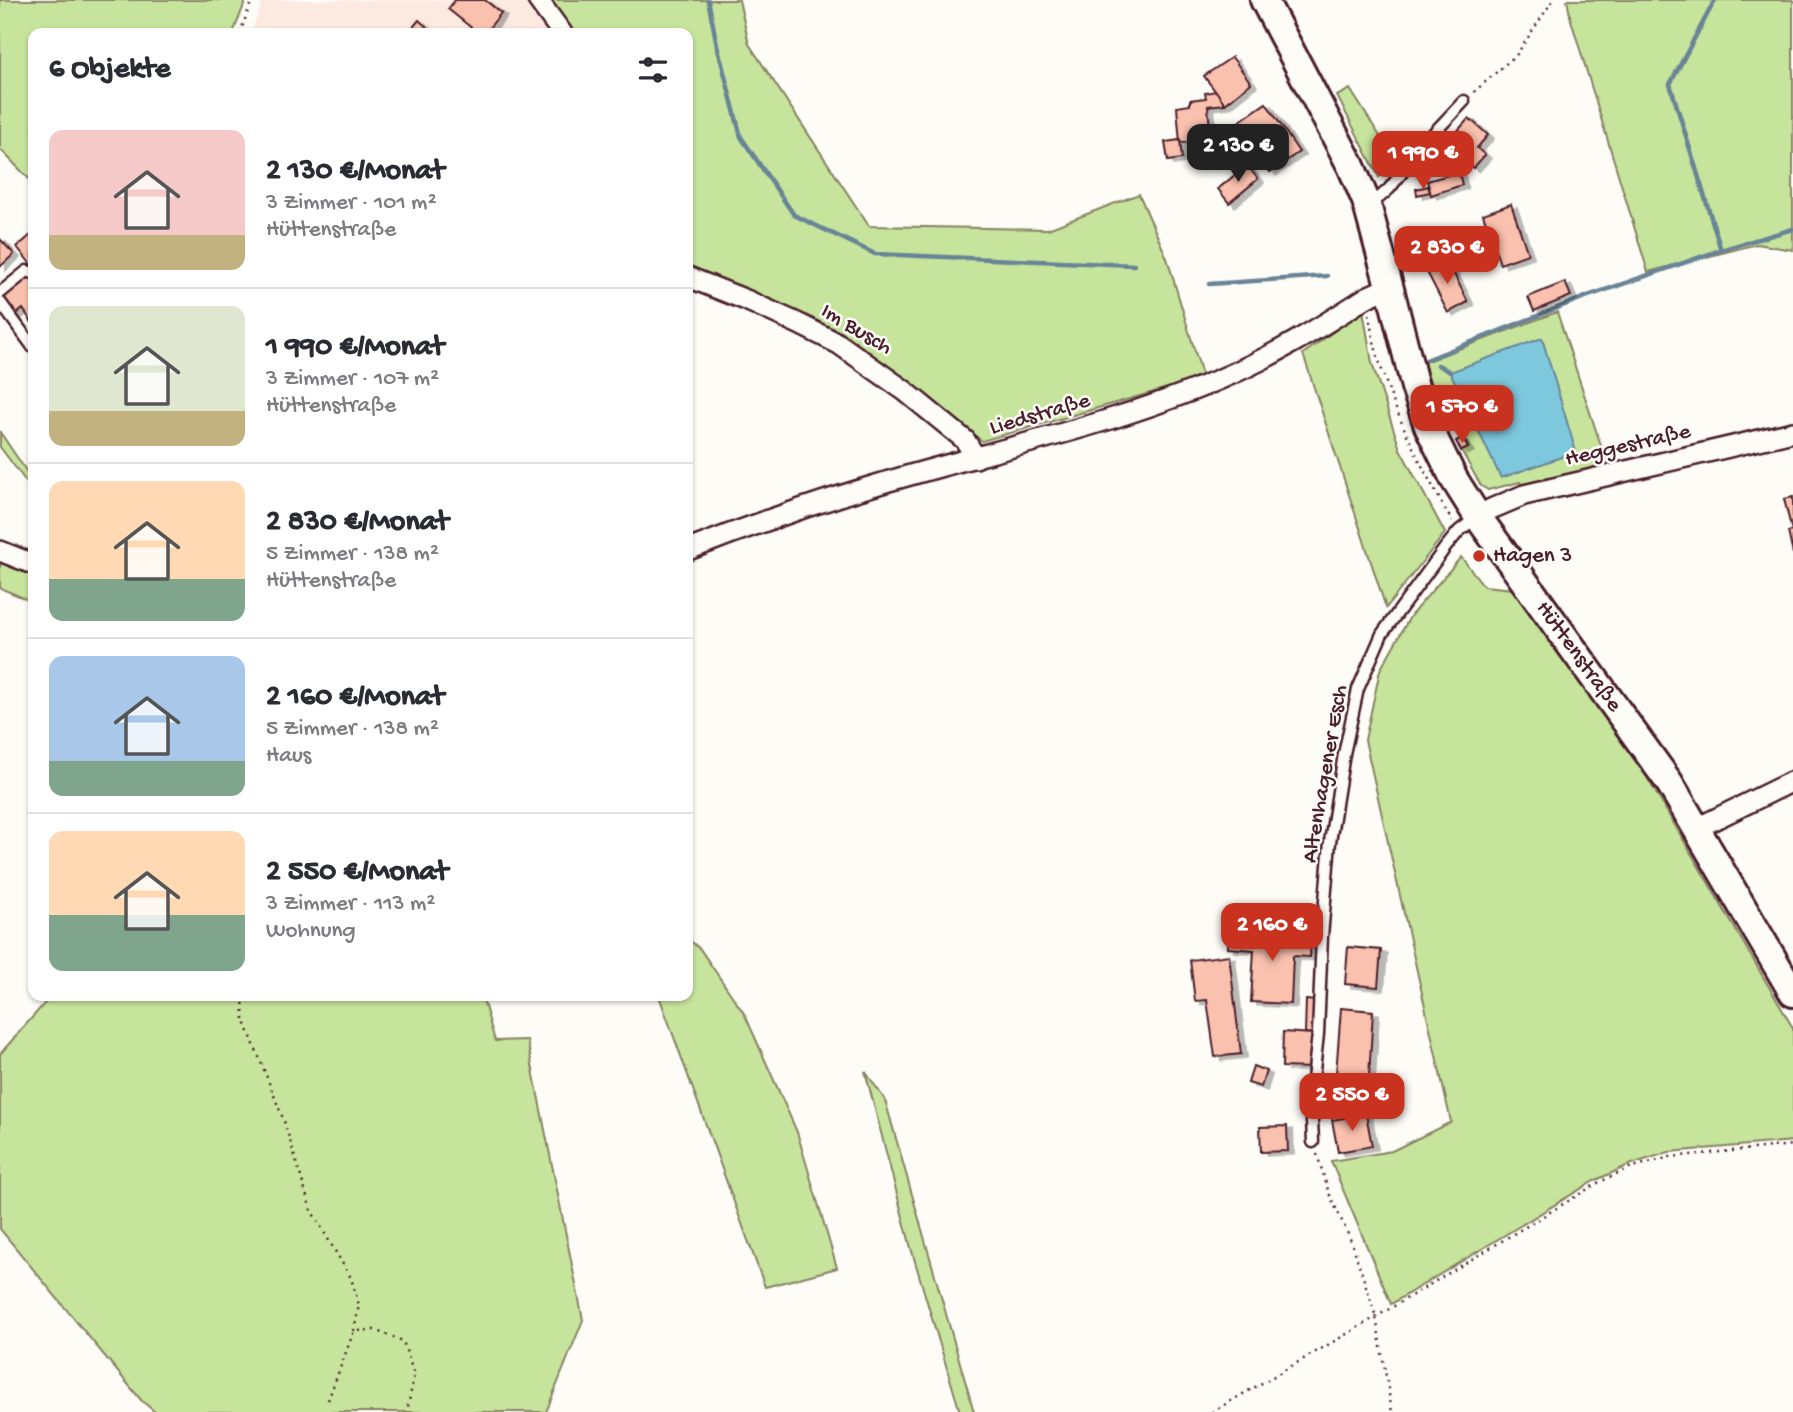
<!DOCTYPE html>
<html lang="de">
<head>
<meta charset="utf-8">
<style>
	body { margin:0; font-family:"Gochi Hand",sans-serif; background:#f2f2f3; color:#2b2b33; height:100vh; display:flex; flex-direction:column; font-size:26px; white-space:nowrap }
	* { box-sizing:border-box; margin:0 }
	p { font-size:23px; color:#7c7c81 }
	.icon { flex:none; width:38px; height:38px; fill:none; stroke:currentColor; stroke-width:2; stroke-linecap:round; stroke-linejoin:round }
	.map { position:relative; flex:1; overflow:hidden }
	.side { position:absolute; left:28px; top:28px; width:665px; height:973px; display:flex; flex-direction:column; background:#fff; border-radius:14px; box-shadow:0 2px 5px #0004 }
	.side>* { flex:none }
	.price { position:absolute; translate:-50% -60px; padding:0 16px; border-radius:14px; background:#c8321e; color:#fff; font-size:23px; line-height:46px; filter:drop-shadow(0 2px 4px #0008) }
	.price::after { content:''; position:absolute; left:50%; top:42px; width:21px; height:16px; margin-left:-10px; background:inherit; clip-path:polygon(0 0,100% 0,50% 100%) }
	.price.active { background:#222; color:#fff }
	ul { padding:0; list-style:none }
	li { display:flex; align-items:center; gap:21px; height:175px; padding:0 21px }
	li+li { border-top:2px solid #e1e1e2 }
	li span { display:grid; place-items:center; flex:none; width:196px; height:140px; border-radius:14px; color:#555 }
	li>.icon { margin-inline-start:auto }
	span .icon { width:84px; height:84px; fill:#fffc; stroke-width:1 }
	li b { font-size:30px }
	h2 { display:flex; justify-content:space-between; align-items:center; height:84px; padding:0 21px; font-size:30px }
	.map>svg:first-child { display:block }
</style>
</head>
<body>
<div class="map">
<svg width="1793" height="1412" viewBox="0 0 1793 1412">
	<defs>
		<filter id="shadow"><feDropShadow dx="6" dy="3.5" stdDeviation="0" flood-color="#0004"/></filter>
	</defs>
	<rect width="100%" height="100%" fill="#fdfcf7"/>
	<filter id="ink" filterUnits="userSpaceOnUse"><feTurbulence type="fractalNoise" baseFrequency=".0143" numOctaves="2"/><feDisplacementMap in="SourceGraphic" scale="14" xChannelSelector="R" yChannelSelector="G"/><feConvolveMatrix kernelMatrix="1 2 1 2 8 2 1 2 1" color-interpolation-filters="sRGB"/></filter>
	<g filter="url(#ink)">
		<polygon fill="#fceae1" points="263,0 526,0 548,33 251,33"/>
		<g fill="#c6e49c" stroke="#888264" stroke-width="2">
			<polygon points="0,0 246,0 233,33 33,33 33,183 0,149"/>
			<polygon points="543,0 739,0 749,44 869,226 1048,229 1139,194 1167,258 1203,378 982,441 842,332 754,295 698,274 688,266 688,33 566,33"/>
			<polygon points="1567,0 1793,0 1793,250 1757,244 1648,272 1571,20"/>
			<polygon points="1350,89 1397,163 1379,177 1337,96"/>
			<polygon points="1363,310 1372,363 1400,449 1445,533 1386,608 1303,354"/>
			<polygon points="1557,312 1608,467 1522,487 1520,482 1488,490 1481,486 1462,452 1469,447 1456,422 1449,426 1426,372 1424,362"/>
			<polygon points="0,432 33,481 33,491 0,447"/>
			<polygon points="0,545 33,554 33,602 0,588"/>
			<polygon points="1461,557 1484,586 1513,589 1631,750 1793,1028 1793,1141 1669,1152 1629,1165 1594,1181 1391,1304 1331,1161 1392,1151 1451,1122 1365,740 1380,670 1411,615"/>
			<polygon points="688,939 700,949 745,1015 797,1132 837,1268 765,1287 659,996 688,996"/>
			<polygon points="51,996 482,996 495,1041 527,1040 583,1320 546,1412 155,1412 141,1400 0,1229 0,1054"/>
			<polygon points="865,1071 885,1100 974,1412 960,1412 911,1248"/>
		</g>
		<polygon fill="#7dc8dd" stroke="#698496" stroke-width="2" points="1542,338 1576,452 1501,478 1450,372"/>
		<g fill="none" stroke-linecap="round" stroke-linejoin="round">
			<g stroke="#698496" stroke-width="4.5">
				<polyline points="708,0 717,45 741,137 794,215 875,254 1134,265"/>
				<polyline points="1715,0 1670,84 1721,250"/>
				<polyline points="1209,284 1327,276"/>
				<polyline points="1426,360 1585,297 1721,250 1793,229"/>
				<polyline points="1438,365 1450,372"/>
			</g>
		</g>
		<g fill="#fac1af" stroke="#4a1f2b" stroke-width="2" filter="url(#shadow)">
			<polygon points="455,0 485,0 501,13 485,33 478,33 448,9"/>
			<polygon points="419,20 430,30 427,33 408,33"/>
			<polygon points="1232,57 1251,83 1225,104 1204,76"/>
			<polygon points="1216,91 1225,104 1208,106 1211,141 1180,143 1177,107 1190,105 1190,100 1206,98 1205,93"/>
			<polygon points="1266,103 1299,152 1270,172 1260,157 1247,165 1224,132"/>
			<polygon points="1469,118 1488,135 1477,148 1485,155 1473,168 1446,144"/>
			<polygon points="1180,140 1182,159 1168,161 1165,142"/>
			<polygon points="1247,165 1258,179 1229,203 1218,189"/>
			<polygon points="1459,172 1462,185 1431,195 1427,181"/>
			<polygon points="1428,186 1430,192 1417,195 1416,189"/>
			<polygon points="1511,204 1528,254 1500,264 1483,214"/>
			<polygon points="32,234 33,236 33,267 17,247"/>
			<polygon points="0,239 14,254 0,267"/>
			<polygon points="1447,260 1468,302 1448,313 1426,270"/>
			<polygon points="32,275 33,277 33,324 23,309 14,316 1,298"/>
			<polygon points="1565,282 1571,296 1534,311 1528,297"/>
			<polygon points="1462,438 1468,448 1461,451 1456,441"/>
			<polygon points="1793,497 1793,554 1788,532 1792,531 1784,499"/>
			<polygon points="1229,931 1311,936 1310,957 1293,956 1291,1004 1251,1002 1254,950 1228,948"/>
			<polygon points="1348,947 1381,950 1378,987 1345,984"/>
			<polygon points="1229,955 1241,1054 1215,1057 1207,1000 1195,1001 1190,960"/>
			<polygon points="1306,1000 1315,1001 1313,1034 1305,1033"/>
			<polygon points="1341,1008 1373,1011 1369,1077 1336,1074"/>
			<polygon points="1283,1032 1313,1034 1312,1068 1282,1067"/>
			<polygon points="1253,1066 1266,1071 1261,1087 1248,1083"/>
			<polygon points="1366,1114 1372,1146 1338,1152 1332,1120"/>
			<polygon points="1287,1126 1288,1151 1261,1152 1260,1127"/>
		</g>
		<g fill="none" stroke-linecap="round" stroke-linejoin="round">
			<defs>
				<g id="service">
					<polyline points="1366,201 1380,197 1389,189 1431,136 1464,101"/>
					<polyline points="0,293 27,271 33,273"/>
					<polyline points="0,302 33,347"/>
					<polyline points="1313,1142 1311,1098 1318,1034 1322,936 1330,842 1344,754 1358,689 1382,634 1445,548 1459,531 1477,517"/>
				</g>
				<g id="minor">
					<polyline points="538,0 562,33"/>
					<polyline points="688,277 746,300 797,323 839,344 905,391 965,440 976,458"/>
					<polyline points="1478,517 1491,509 1524,495 1793,432"/>
					<path d="M688 550C754 524 821 501 889 481 999 449 1112 425 1218 380 1271 358 1319 328 1367 297L1378 292 1390 289"/>
					<polyline points="0,551 33,564"/>
					<polyline points="1697,828 1793,781"/>
				</g>
				<g id="secondary">
					<path id="s1" d="M1264 0 1351 166 1366 201 1390 289 1415 387 1428 426 1454 479 1478 517 1669 782 1793 993"/>
				</g>
			</defs>
			<use href="#service" stroke="#4a1f2b" stroke-width="15"/>
			<use href="#minor" stroke="#4a1f2b" stroke-width="24"/>
			<use href="#secondary" stroke="#4a1f2b" stroke-width="32"/>
			<g stroke="#4a1f2b" stroke-width="2.5" stroke-dasharray="2 5" stroke-linecap="butt">
				<polyline points="240,33 252,0"/>
				<polyline points="1474,92 1517,54 1553,0"/>
				<path d="M1369 314C1378 383 1418 462 1452 521"/>
				<polyline points="243,996 244,1019 284,1121 311,1210 351,1278 359,1305 354,1331 374,1330 403,1341 414,1375 407,1412"/>
				<polyline points="1317,1154 1329,1193 1352,1243 1376,1317 1392,1412"/>
				<polyline points="328,1400 354,1331"/>
				<polyline points="1212,1412 1376,1317 1598,1183 1629,1168 1670,1157 1793,1145"/>
			</g>
			<use href="#service" stroke="#fdfcf7" stroke-width="10"/>
			<use href="#minor" stroke="#fdfcf7" stroke-width="19"/>
			<use href="#secondary" stroke="#fdfcf7" stroke-width="26"/>
		</g>
	</g>
	<circle fill="#c8321e" stroke="#fdfcf7" stroke-width="2.5" cx="1479" cy="556" r="7"/>
	<g text-anchor="middle" dominant-baseline="central" stroke-width="5" stroke-linejoin="round" paint-order="stroke">
		<g font-size="23" fill="#4a1f2b" stroke="#fdfcf7">
			<text transform="translate(856 330) rotate(31)">Im Busch</text>
			<text transform="translate(1040 415) rotate(-16)">Liedstraße</text>
			<text transform="translate(1628 446) rotate(-13)">Heggestraße</text>
			<text stroke="none"><textPath href="#s1" startOffset="735">Hüttenstraße</textPath></text>
			<text transform="translate(1326 774) rotate(-80)">Altenhagener Esch</text>
		</g>
		<g font-size="23" fill="#4a1f2b" stroke="#fdfcf7" text-anchor="start">
			<text x="1493" y="556">Hagen 3</text>
		</g>
	</g>
</svg>
<b class="price active" style="left:1238px;top:184px">2 130 €</b>
<b class="price" style="left:1423px;top:191px">1 990 €</b>
<b class="price" style="left:1447px;top:286px">2 830 €</b>
<b class="price" style="left:1462px;top:445px">1 570 €</b>
<b class="price" style="left:1272px;top:963px">2 160 €</b>
<b class="price" style="left:1352px;top:1133px">2 550 €</b>
<section class="side">
<h2>6 Objekte<svg class="icon" aria-label="filters" viewBox="0 0 24 24"><path d="M4 7h16M4 17h16"/><circle cx="9" cy="7" r="2"/><circle cx="15" cy="17" r="2"/></svg></h2>
<ul>
<li><span style="background:linear-gradient(#f6c9c9 75%,#c2b280 0)"><svg class="icon" aria-label="home" viewBox="0 0 24 24"><path d="M3 11l9-7 9 7M6 9v11h12V9"/></svg></span><div><b>2 130 €/Monat</b><p>3 Zimmer · 101 m²</p><p>Hüttenstraße</p></div></li>
<li><span style="background:linear-gradient(#dfe7d0 75%,#c2b280 0)"><svg class="icon" aria-label="home" viewBox="0 0 24 24"><path d="M3 11l9-7 9 7M6 9v11h12V9"/></svg></span><div><b>1 990 €/Monat</b><p>3 Zimmer · 107 m²</p><p>Hüttenstraße</p></div></li>
<li><span style="background:linear-gradient(#ffd9b3 70%,#7fa58c 0)"><svg class="icon" aria-label="home" viewBox="0 0 24 24"><path d="M3 11l9-7 9 7M6 9v11h12V9"/></svg></span><div><b>2 830 €/Monat</b><p>5 Zimmer · 138 m²</p><p>Hüttenstraße</p></div></li>
<li><span style="background:linear-gradient(#a9c7e8 75%,#7fa58c 0)"><svg class="icon" aria-label="home" viewBox="0 0 24 24"><path d="M3 11l9-7 9 7M6 9v11h12V9"/></svg></span><div><b>2 160 €/Monat</b><p>5 Zimmer · 138 m²</p><p>Haus</p></div></li>
<li><span style="background:linear-gradient(#ffd9b3 60%,#7fa58c 0)"><svg class="icon" aria-label="home" viewBox="0 0 24 24"><path d="M3 11l9-7 9 7M6 9v11h12V9"/></svg></span><div><b>2 550 €/Monat</b><p>3 Zimmer · 113 m²</p><p>Wohnung</p></div></li>
</ul>
</section>
</div>
</body>
</html>
